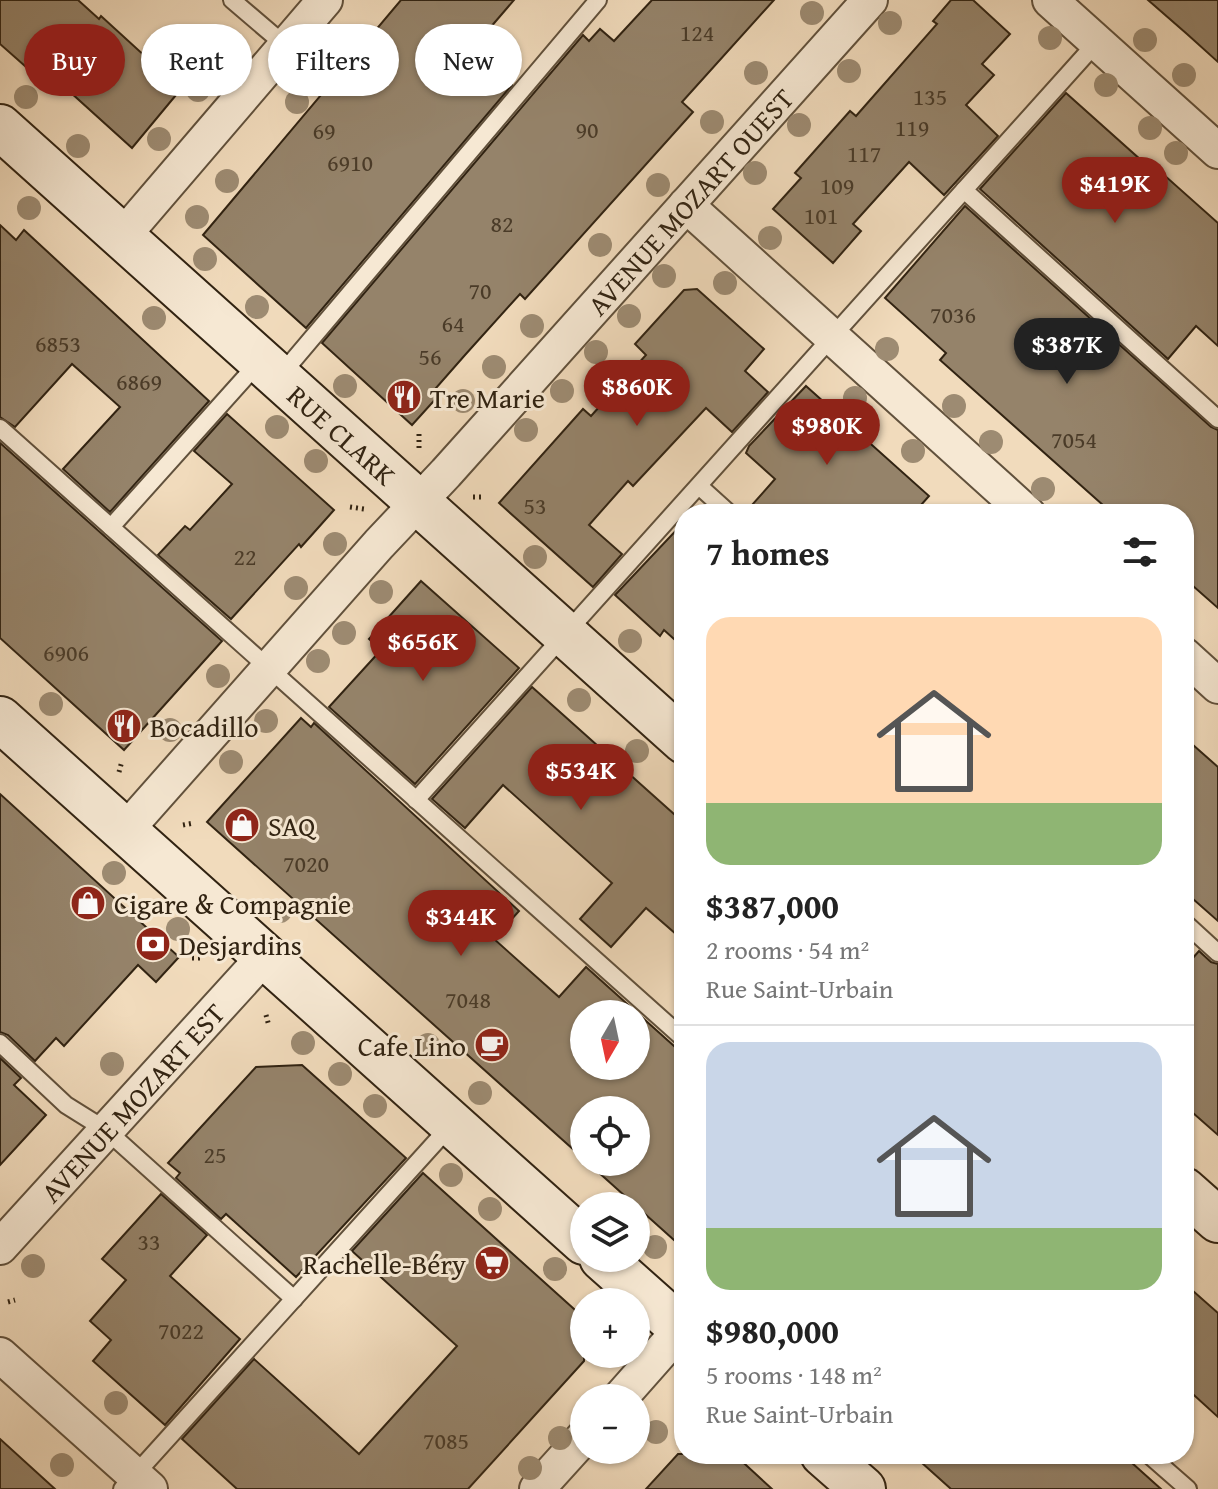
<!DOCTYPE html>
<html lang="en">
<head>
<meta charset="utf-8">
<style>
	body { margin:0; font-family:"Gentium Book Plus",serif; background:#f6f6f6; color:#222; height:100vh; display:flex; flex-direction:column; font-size:30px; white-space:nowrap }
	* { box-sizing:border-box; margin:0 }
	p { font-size:26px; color:#767676 }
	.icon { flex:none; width:44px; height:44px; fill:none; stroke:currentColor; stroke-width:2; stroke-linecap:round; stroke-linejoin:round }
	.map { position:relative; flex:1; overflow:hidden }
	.side { position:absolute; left:674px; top:504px; width:520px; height:960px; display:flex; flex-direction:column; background:#fff; border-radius:32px; box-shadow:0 2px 6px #0004 }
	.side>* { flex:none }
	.guide { position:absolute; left:24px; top:24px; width:530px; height:72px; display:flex; gap:16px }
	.needle { width:52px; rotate:189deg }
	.controls { position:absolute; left:570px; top:1000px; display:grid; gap:16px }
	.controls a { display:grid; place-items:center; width:80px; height:80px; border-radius:50%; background:#fff; box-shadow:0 2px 6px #0004; font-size:40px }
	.price { position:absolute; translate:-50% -68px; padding:0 18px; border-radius:28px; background:#8f2418; color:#fff; font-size:26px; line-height:52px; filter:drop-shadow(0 2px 4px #0008) }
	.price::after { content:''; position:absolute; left:50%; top:48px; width:24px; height:18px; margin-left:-12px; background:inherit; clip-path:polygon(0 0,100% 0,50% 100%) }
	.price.current { background:#222; color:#fff }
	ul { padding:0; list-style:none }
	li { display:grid; align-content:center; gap:16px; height:424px; padding:0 32px }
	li+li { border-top:2px solid #e0e0e0 }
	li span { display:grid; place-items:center; height:248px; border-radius:24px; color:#555 }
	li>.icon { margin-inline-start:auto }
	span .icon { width:144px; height:144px; fill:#fffc; stroke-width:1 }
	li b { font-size:34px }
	h2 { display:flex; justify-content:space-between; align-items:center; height:96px; padding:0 32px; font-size:34px }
	.tag { padding:0 28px; border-radius:36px; background:#fff; box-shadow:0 2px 6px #0004; font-size:28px; line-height:72px }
	.tag.current { background:#8f2418; color:#fff }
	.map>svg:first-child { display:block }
</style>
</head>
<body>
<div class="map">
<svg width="1218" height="1489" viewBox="0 0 1218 1489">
	<rect width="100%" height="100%" fill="#f1dbbc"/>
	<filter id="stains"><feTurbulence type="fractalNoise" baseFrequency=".0025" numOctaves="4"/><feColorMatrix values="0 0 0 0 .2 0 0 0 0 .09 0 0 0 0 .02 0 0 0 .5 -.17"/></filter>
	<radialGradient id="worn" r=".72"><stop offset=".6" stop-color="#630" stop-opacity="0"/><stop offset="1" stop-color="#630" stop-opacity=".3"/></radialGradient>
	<g fill="#95836a" stroke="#312312" stroke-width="2" fill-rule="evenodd">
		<polygon points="0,0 78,0 99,19 101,16 181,89 132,148 49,73 42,81 0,44"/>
		<polygon points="401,0 514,0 471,50 512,85 306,328 203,235"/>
		<polygon points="652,0 774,0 682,102 693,112 525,299 520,294 465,355 436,388 441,393 412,425 322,343 583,35 589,41 600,29 614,41"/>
		<polygon points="951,0 973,0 1010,34 982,64 994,75 966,105 998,136 944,195 909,162 853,224 861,231 833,263 773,209 801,178 795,173 850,111 856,116 937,24 933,21"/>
		<polygon points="1148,0 1218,0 1218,62 1187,34"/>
		<polygon points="1066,93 1160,177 1163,174 1218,223 1218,346 1196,326 1168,359 980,189"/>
		<polygon points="965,206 1211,427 1218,430 1218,608 1184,578 1184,514 1113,514 940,360 946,353 885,298"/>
		<polygon points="0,225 16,240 24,230 209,401 110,512 63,469 120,407 72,364 15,427 0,417"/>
		<polygon points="697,289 764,349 745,371 768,392 732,432 706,408 633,486 628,481 589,525 622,554 593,587 499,503 583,409 591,416 646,355 635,344 684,290"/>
		<polygon points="806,386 929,496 913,514 744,514 775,479 746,453 749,446"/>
		<polygon points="227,414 334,510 301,547 299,544 231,619 158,555 185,526 190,530 232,484 194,451"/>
		<polygon points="0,443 222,641 124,750 0,638"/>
		<polygon points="684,522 684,648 664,630 660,636 615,595"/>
		<polygon points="421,581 519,668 415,784 329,707 381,650 369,639"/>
		<polygon points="532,687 684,823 684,941 646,908 611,947 580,919 612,883 503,785 465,828 432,799"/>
		<path d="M301 718 311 727 314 723 519 911 494 939 559 997 586 967 684 1055V1249L587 1162H636V1110H584V1159L207 822ZM584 1014H636V1066H584Z"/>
		<polygon points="1184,737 1218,767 1218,921 1184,891"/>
		<polygon points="0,794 179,957 156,982 138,965 64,1046 56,1038 35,1061 8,1035 0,1032"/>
		<polygon points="1199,951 1211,962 1218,964 1218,1135 1184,1105 1184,968"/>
		<polygon points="0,1058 21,1078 14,1085 46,1115 0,1165"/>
		<polygon points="302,1065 406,1158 296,1277 226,1214 221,1219 176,1178 180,1173 168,1163 256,1067"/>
		<polygon points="423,1173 584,1318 584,1361 468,1489 237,1489 182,1439 254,1359 359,1454 457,1346 352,1251"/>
		<polygon points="161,1194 207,1235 170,1276 240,1339 165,1425 93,1361 111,1340 90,1321 126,1280 102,1259"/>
		<polygon points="1184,1283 1218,1313 1218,1417 1184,1386"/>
		<polygon points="0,1439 55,1489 0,1489"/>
		<polygon points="678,1454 734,1454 772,1489 646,1489"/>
		<polygon points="912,1454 1122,1454 1161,1489 951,1489"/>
	</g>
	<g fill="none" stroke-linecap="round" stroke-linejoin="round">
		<defs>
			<g id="lane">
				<polyline points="232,0 286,46"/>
				<polyline points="964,190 1218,419"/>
				<polyline points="280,376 598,0"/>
				<polyline points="0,428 684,1039"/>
				<polyline points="699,486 730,514"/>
				<polyline points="111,527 259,362"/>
				<polyline points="416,800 1097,42"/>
				<polyline points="1184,922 1218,953"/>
				<polyline points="0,1043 66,1105 106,1130 294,1299"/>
				<polyline points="1148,1454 1188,1489"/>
				<polyline points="122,1489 451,1125"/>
			</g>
			<g id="street">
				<polyline points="1050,0 1218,151"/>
				<polyline points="686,205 1028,514"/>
				<polyline points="122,237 325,0"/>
				<polyline points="1184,655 1218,686"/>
				<path id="s1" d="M125 831 379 544 446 473 870 0"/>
				<path id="s2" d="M0 1247 265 956"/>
				<polyline points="0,1355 150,1489"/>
				<polyline points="620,1398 681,1329"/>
				<polyline points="537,1489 584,1437"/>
			</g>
			<g id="secondary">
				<path id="s3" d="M0 127 684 741"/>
				<polyline points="0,719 584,1242"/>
				<polyline points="1184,1190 1218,1220"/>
				<polyline points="602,1258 684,1331"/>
				<polyline points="823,1454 863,1489"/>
			</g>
		</defs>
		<use href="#lane" stroke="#61513c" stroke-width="20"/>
		<use href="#street" stroke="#61513c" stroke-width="38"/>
		<use href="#secondary" stroke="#312312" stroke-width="48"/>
		<g stroke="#312312" stroke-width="5" stroke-dasharray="2 4" stroke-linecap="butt">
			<polyline points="419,434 419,448"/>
			<polyline points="473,497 484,497"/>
			<polyline points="350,507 364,509"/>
			<polyline points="119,772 122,761"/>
			<polyline points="183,825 194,823"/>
			<polyline points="158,938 166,929"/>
			<polyline points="192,958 203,958"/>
			<polyline points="266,1015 269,1026"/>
			<polyline points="8,1302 15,1300"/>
		</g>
		<use href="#lane" stroke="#f6e8d3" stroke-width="16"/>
		<use href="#street" stroke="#f6e8d3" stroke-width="34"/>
		<use href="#secondary" stroke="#f6e8d3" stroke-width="44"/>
	</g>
	<g fill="#9d8b72">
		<circle cx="812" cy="13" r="12"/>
		<circle cx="890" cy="23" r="12"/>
		<circle cx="1050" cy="38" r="12"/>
		<circle cx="1145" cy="40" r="12"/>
		<circle cx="849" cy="71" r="12"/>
		<circle cx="756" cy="73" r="12"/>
		<circle cx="1184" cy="75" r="12"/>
		<circle cx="1106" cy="85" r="12"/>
		<circle cx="198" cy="90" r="12"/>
		<circle cx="26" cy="97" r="12"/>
		<circle cx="297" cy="102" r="12"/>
		<circle cx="712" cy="122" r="12"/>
		<circle cx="799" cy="125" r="12"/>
		<circle cx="1150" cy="128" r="12"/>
		<circle cx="159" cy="139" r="12"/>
		<circle cx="78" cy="146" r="12"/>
		<circle cx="1176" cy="153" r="12"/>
		<circle cx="755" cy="173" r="12"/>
		<circle cx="227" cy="181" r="12"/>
		<circle cx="658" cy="185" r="12"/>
		<circle cx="29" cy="208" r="12"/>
		<circle cx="197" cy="217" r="12"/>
		<circle cx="770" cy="238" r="12"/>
		<circle cx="600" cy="245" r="12"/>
		<circle cx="205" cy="259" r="12"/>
		<circle cx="664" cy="276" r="12"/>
		<circle cx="725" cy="283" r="12"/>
		<circle cx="257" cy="307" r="12"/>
		<circle cx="629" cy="316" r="12"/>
		<circle cx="154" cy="318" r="12"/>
		<circle cx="532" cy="326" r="12"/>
		<circle cx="887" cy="349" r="12"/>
		<circle cx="596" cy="352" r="12"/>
		<circle cx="494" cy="367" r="12"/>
		<circle cx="345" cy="386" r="12"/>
		<circle cx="562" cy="391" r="12"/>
		<circle cx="855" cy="398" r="12"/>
		<circle cx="463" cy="401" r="12"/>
		<circle cx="954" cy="406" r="12"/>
		<circle cx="277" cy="427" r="12"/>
		<circle cx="526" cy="430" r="12"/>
		<circle cx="991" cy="442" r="12"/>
		<circle cx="913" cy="451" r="12"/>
		<circle cx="316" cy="461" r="12"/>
		<circle cx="1043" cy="489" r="12"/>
		<circle cx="335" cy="544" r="12"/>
		<circle cx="535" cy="557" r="12"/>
		<circle cx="296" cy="588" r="12"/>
		<circle cx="381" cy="592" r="12"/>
		<circle cx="344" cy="633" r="12"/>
		<circle cx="630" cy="641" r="12"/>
		<circle cx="318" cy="661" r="12"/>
		<circle cx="218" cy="676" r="12"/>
		<circle cx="579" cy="700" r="12"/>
		<circle cx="51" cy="704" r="12"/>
		<circle cx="266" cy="721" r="12"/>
		<circle cx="170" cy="730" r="12"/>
		<circle cx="637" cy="751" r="12"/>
		<circle cx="231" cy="762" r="12"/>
		<circle cx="114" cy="873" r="12"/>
		<circle cx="280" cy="911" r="12"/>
		<circle cx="178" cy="929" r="12"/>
		<circle cx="303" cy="1043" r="12"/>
		<circle cx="428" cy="1045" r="12"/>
		<circle cx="112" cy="1064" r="12"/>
		<circle cx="340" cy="1074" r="12"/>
		<circle cx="480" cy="1093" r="12"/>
		<circle cx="375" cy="1106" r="12"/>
		<circle cx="451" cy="1175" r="12"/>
		<circle cx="490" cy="1209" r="12"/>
		<circle cx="655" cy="1247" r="12"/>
		<circle cx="33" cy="1266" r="12"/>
		<circle cx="555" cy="1269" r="12"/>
		<circle cx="116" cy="1403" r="12"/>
		<circle cx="656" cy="1432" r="12"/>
		<circle cx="560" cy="1438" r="12"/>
		<circle cx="62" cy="1465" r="12"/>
		<circle cx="530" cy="1468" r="12"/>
	</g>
	<defs>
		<symbol id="restaurant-disc" viewBox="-11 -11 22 22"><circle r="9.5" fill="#8f2418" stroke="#f6e8d3"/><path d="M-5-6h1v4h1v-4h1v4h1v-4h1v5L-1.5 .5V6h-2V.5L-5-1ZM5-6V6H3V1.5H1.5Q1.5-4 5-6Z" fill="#fff"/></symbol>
		<symbol id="shop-disc" viewBox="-11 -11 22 22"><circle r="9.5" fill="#8f2418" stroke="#f6e8d3"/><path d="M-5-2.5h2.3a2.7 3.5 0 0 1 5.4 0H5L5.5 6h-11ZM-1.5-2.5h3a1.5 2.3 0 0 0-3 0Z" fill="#fff"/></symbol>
		<symbol id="bank-disc" viewBox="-11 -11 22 22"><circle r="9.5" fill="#8f2418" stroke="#f6e8d3"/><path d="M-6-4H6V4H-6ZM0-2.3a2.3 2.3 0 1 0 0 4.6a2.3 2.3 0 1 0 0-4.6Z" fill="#fff"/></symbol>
		<symbol id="cafe-disc" viewBox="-11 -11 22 22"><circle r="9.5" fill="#8f2418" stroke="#f6e8d3"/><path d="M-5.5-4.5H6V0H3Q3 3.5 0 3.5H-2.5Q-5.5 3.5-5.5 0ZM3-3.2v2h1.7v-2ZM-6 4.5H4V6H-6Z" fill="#fff"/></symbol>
		<symbol id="supermarket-disc" viewBox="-11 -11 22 22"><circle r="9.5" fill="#8f2418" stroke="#f6e8d3"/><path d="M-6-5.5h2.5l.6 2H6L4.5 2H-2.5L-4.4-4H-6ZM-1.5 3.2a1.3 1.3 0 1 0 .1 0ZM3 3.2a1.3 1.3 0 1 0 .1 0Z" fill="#fff"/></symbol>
	</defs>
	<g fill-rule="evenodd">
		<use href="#restaurant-disc" x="384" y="377" width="40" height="40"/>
		<use href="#restaurant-disc" x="104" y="706" width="40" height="40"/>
		<use href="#shop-disc" x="222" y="805" width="40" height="40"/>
		<use href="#shop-disc" x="68" y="883" width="40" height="40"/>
		<use href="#bank-disc" x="133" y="924" width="40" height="40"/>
		<use href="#cafe-disc" x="472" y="1025" width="40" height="40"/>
		<use href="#supermarket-disc" x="472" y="1243" width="40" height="40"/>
	</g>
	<g text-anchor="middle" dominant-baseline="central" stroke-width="6" stroke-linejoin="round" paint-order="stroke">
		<g font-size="24" fill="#4a3b28">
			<text x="697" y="32">124</text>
			<text x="930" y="96">135</text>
			<text x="912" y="127">119</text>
			<text x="587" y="129">90</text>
			<text x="324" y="130">69</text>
			<text x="864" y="153">117</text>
			<text x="350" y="162">6910</text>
			<text x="837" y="185">109</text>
			<text x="821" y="215">101</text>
			<text x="502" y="223">82</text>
			<text x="480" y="290">70</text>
			<text x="953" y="314">7036</text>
			<text x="453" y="323">64</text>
			<text x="58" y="343">6853</text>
			<text x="430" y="356">56</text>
			<text x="139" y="381">6869</text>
			<text x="1074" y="439">7054</text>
			<text x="535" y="505">53</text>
			<text x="245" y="556">22</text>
			<text x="66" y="652">6906</text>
			<text x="306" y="863">7020</text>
			<text x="468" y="999">7048</text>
			<text x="215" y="1154">25</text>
			<text x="149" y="1241">33</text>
			<text x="181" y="1330">7022</text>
			<text x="446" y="1440">7085</text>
		</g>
		<g font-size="28" fill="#312312" stroke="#f6e8d3">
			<text stroke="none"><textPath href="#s1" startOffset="846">AVENUE MOZART OUEST</textPath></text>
			<text stroke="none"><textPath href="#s3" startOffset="460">RUE CLARK</textPath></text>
			<text stroke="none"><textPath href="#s2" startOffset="196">AVENUE MOZART EST</textPath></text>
		</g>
		<g font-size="28" fill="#312312" stroke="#f6e8d3" text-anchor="start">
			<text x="430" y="397">Tre Marie</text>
			<text x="150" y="726">Bocadillo</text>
			<text x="268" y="825">SAQ</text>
			<text x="114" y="903">Cigare &amp; Compagnie</text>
			<text x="179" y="944">Desjardins</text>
			<text x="466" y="1045" text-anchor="end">Cafe Lino</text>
			<text x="466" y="1263" text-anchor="end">Rachelle-Béry</text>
		</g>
	</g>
	<rect width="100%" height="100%" filter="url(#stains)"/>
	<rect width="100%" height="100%" fill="url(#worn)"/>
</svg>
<div class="controls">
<a><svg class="needle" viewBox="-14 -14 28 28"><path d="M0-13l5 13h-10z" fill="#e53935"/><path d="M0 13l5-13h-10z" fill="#767676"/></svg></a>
<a><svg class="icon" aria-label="locate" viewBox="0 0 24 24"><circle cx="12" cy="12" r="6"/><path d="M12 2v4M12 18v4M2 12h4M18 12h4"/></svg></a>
<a><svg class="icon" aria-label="layers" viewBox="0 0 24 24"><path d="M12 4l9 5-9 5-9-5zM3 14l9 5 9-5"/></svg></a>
<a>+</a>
<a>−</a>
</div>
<b class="price" style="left:1115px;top:225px">$419K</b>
<b class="price current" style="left:1067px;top:386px">$387K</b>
<b class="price" style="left:637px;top:428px">$860K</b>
<b class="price" style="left:827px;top:467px">$980K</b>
<b class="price" style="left:423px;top:683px">$656K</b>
<b class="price" style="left:581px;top:812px">$534K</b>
<b class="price" style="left:461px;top:958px">$344K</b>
<div class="guide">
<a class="tag current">Buy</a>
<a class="tag">Rent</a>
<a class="tag">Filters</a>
<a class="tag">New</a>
</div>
<section class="side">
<h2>7 homes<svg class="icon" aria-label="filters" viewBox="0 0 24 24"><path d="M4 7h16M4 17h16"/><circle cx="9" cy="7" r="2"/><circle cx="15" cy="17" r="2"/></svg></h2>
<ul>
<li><span style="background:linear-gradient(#ffd9b3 75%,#8fb573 0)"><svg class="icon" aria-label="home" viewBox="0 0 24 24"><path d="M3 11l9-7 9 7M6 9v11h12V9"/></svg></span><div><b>$387,000</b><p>2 rooms · 54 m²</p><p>Rue Saint-Urbain</p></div></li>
<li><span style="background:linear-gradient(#c9d6e8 75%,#8fb573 0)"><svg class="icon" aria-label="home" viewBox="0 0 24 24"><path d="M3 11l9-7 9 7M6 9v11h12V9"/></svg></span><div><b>$980,000</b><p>5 rooms · 148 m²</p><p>Rue Saint-Urbain</p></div></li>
</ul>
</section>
</div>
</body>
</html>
